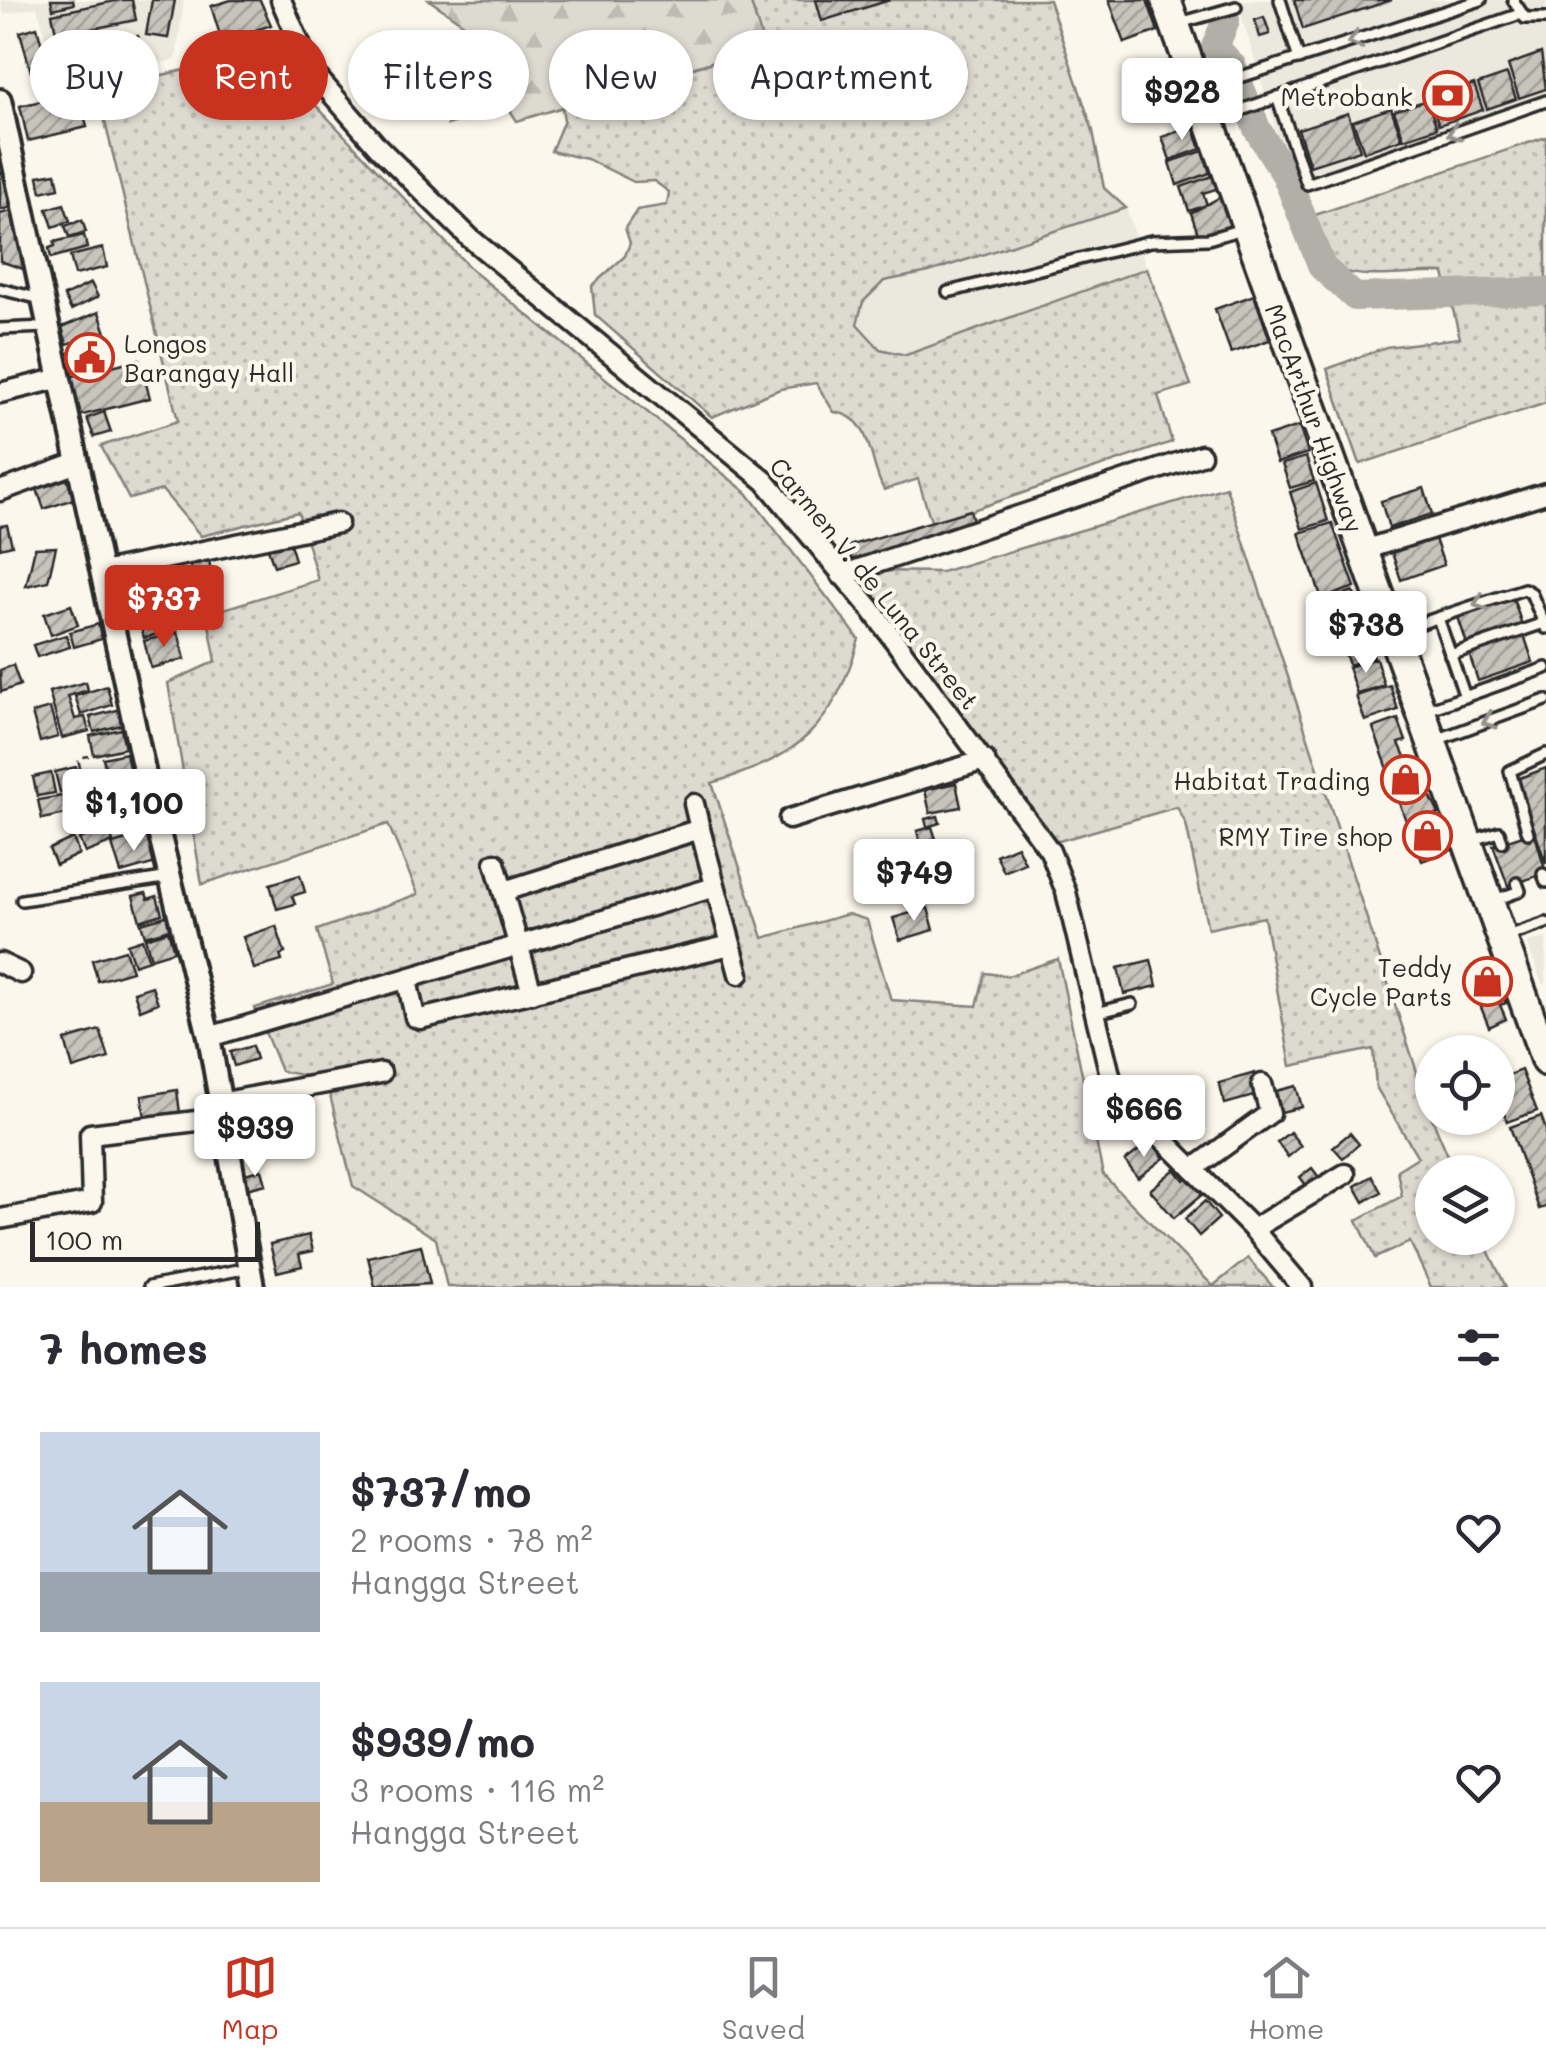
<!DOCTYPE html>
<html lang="en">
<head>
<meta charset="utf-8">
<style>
	body { margin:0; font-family:Mali,sans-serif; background:#f7f7f7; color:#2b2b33; height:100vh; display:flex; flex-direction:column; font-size:38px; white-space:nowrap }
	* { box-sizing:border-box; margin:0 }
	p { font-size:32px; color:#7c7c81 }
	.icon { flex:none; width:55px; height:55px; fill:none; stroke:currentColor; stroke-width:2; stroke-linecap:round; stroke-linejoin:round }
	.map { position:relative; height:1287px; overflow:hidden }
	.side { display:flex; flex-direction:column; background:#fff; flex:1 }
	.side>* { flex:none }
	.hud { position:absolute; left:30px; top:30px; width:1000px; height:90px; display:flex; gap:20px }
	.tools { position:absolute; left:1415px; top:1035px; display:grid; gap:20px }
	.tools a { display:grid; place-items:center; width:100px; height:100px; border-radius:50%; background:#fff; box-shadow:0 2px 8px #0004; font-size:50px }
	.scale { position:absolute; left:30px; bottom:25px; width:230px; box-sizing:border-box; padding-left:10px; border:5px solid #2b2b2b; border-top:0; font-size:28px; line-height:35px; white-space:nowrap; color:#2b2b2b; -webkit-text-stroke:8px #fbf7ec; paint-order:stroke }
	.price { position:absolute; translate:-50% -85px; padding:0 22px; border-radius:10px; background:#fff; color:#222; font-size:32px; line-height:65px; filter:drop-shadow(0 2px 5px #0008) }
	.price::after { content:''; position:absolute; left:50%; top:60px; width:30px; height:22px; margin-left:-15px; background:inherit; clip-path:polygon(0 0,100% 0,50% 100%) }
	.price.current { background:#c8321e; color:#fff }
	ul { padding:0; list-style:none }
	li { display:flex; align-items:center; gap:30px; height:250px; padding:0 40px }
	li span { display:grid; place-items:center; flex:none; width:280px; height:200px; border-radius:0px; color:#555 }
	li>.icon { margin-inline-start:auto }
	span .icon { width:120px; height:120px; fill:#fffc; stroke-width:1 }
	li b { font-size:42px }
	h2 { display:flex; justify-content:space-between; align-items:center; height:120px; padding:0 40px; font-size:42px }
	.chip { padding:0 35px; border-radius:45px; background:#fff; box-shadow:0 2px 8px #0004; font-size:35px; line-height:90px }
	.chip.current { background:#c8321e; color:#fff }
	.menu { display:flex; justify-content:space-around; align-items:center; height:140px; border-top:2px solid #e1e1e2; background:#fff; font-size:28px; color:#7c7c81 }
	.menu a { display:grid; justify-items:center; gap:5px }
	.menu .current { color:#c8321e }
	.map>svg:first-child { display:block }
</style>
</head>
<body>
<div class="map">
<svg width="1546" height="1287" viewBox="0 0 1546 1287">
	<defs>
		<pattern id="grass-dots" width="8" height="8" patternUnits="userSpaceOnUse" patternTransform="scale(2.5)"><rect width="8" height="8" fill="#dddad0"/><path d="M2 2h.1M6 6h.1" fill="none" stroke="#bebbb3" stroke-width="1.8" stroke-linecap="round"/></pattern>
		<pattern id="forest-firs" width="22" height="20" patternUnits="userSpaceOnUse" patternTransform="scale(2.5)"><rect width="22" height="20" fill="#dddad0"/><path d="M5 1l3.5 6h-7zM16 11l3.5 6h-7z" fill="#bebbb3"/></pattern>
		<pattern id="building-hatch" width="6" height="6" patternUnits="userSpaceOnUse" patternTransform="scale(2.5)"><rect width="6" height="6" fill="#c7c4bc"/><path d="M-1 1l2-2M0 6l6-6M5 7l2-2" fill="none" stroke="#a29f99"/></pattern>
	</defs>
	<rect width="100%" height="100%" fill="#fbf7ec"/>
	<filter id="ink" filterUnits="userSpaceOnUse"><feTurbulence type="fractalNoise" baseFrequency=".01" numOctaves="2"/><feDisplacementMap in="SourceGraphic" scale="20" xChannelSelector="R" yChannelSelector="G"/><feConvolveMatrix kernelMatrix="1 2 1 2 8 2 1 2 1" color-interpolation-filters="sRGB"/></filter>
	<g filter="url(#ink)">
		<g fill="#ebe8de">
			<polygon points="0,0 184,0 176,59 61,90 37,7 4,14"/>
			<polygon points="1246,0 1546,0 1546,109 1302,194 1277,134 1239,8"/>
			<polygon points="1126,208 1147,268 906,355 880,349 857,325 862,302 884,281 929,272"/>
			<polygon points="1546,938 1546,984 1542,984 1527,942"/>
		</g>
		<g fill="url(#grass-dots)" stroke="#84827e" stroke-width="2.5">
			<path d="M750 0H1049L1093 131 1104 188 1126 208 929 272 884 281 863 302 857 324 880 349 906 355 1147 268 1191 385 1158 395 1172 442 932 524 918 479 884 490C867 459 874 417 834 412L816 383 780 389 712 417 595 315 592 286 625 256 630 243 625 228 637 210 667 205 669 192 654 181 634 182 587 159 551 151 564 120 562 108 763 47Z"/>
			<path d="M278 50 289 77 473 271 747 493 859 639C833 727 800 757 712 783L763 938 848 914 867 920 891 1000 977 1006 985 973 1008 976 1058 959 1103 1175 1213 1286 1248 1258 1273 1287H447L436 1239 353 1186 326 1080 281 1071 255 1008 333 984 317 930 418 894 388 824 202 884 168 683 216 661 207 614 318 580 298 512 201 536 162 490 129 499 101 446 178 421 97 89Z"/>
			<path d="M1546 137V403L1360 464 1327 369 1386 347 1460 338 1444 273C1417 271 1352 283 1336 266 1325 255 1319 230 1312 216Z"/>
			<polygon points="1226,487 1432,1118 1455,1172 1432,1172 1432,1238 1482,1238 1506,1287 1431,1287 1410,1242 1375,1258 1357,1220 1402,1196 1397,1170 1418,1157 1376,1087 1373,1049 1291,1066 1264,917 1208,929 1186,824 1177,807 1052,843 996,762 851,582 875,571 941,572"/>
		</g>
		<polygon fill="url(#forest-firs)" stroke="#84827e" stroke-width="2.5" points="429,0 750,0 764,46 517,121 506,104 448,125 477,33"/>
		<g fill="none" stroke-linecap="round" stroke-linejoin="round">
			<polyline stroke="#b1afa7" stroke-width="28" points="1226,20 1215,47 1232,65 1257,129 1286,176 1322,267 1355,297 1546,291"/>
		</g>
		<g fill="url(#building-hatch)" stroke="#2b2b2b" stroke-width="2.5">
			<polygon points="51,0 73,0 74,4 53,9"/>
			<polygon points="120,0 132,0 136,20 57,36 52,14"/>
			<polygon points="152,0 175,0 168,38 146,35"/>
			<polygon points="231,0 260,0 271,25 256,30 258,37 238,43 229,32 220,35 211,6"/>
			<polygon points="816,0 890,0 822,21"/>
			<polygon points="1109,0 1147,0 1158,31 1125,43"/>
			<polygon points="1294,0 1392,0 1303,29"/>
			<polygon points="1264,17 1270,34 1260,37 1255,20"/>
			<polygon points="37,27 48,68 31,72 20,32"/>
			<polygon points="80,36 87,69 71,72 67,54 57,56 54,42"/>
			<polygon points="138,36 145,62 95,74 89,49"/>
			<polygon points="1541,53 1546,89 1519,98 1508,65"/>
			<polygon points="1172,74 1179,92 1149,103 1143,85"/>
			<polygon points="1507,74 1516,99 1487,109 1478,84"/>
			<polygon points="1474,84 1483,110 1439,125 1430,99"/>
			<polygon points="79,92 87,127 28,141 20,106"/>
			<polygon points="1181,94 1186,109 1161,119 1155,104"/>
			<polygon points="1427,100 1437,128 1404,139 1394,111"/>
			<polygon points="1391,108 1402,139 1364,152 1353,121"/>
			<polygon points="1348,113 1360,150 1310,166 1298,129"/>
			<polygon points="1193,126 1201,149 1170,160 1162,137"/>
			<polygon points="1203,151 1210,173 1177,185 1170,162"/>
			<polygon points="8,171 16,206 0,210 0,173"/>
			<polygon points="56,173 59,188 41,192 38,176"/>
			<polygon points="1215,175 1219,188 1203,193 1207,205 1189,211 1181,187"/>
			<polygon points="1224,195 1235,224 1199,237 1191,213"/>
			<polygon points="64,204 70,221 53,227 47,209"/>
			<polygon points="21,209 35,273 0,261 0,214"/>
			<polygon points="82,220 86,232 69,237 65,226"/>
			<polygon points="84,235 87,248 51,258 49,248 55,246 54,242"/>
			<polygon points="103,248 107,267 75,275 70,256"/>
			<polygon points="91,283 98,297 71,310 64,296"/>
			<polygon points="1254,295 1270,340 1231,353 1215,309"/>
			<polygon points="99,312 106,333 67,344 62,327"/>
			<polygon points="108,341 113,360 71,372 65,354"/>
			<polygon points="139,359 150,398 79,416 69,377"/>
			<polygon points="104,412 111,432 94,437 87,418"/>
			<polygon points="1299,426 1308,453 1277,463 1268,436"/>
			<polygon points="1306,457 1314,481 1290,488 1282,464"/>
			<polygon points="67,479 74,499 44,509 37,489"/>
			<polygon points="1316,483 1328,521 1302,529 1290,492"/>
			<polygon points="1424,488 1432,514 1389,528 1381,501"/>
			<polygon points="970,510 975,527 853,563 848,546"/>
			<polygon points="1332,523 1355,587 1322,599 1299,533"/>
			<polygon points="7,525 12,545 0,548 0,526"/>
			<polygon points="1434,536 1444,565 1401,580 1391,550"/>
			<polygon points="288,537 295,560 274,566 266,543"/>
			<polygon points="56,547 48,581 26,586 35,548"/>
			<polygon points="209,556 212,588 193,590 189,558"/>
			<polygon points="1353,591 1364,623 1342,630 1331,599"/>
			<polygon points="1513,598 1522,625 1467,644 1458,617"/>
			<polygon points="71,605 78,625 51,635 44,614"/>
			<polygon points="158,610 165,610 167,617 173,615 177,628 144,638 137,615"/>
			<polygon points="98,624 102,639 74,647 70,632"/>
			<polygon points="1365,630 1374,657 1349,665 1340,638"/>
			<polygon points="178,632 185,659 151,668 144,641"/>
			<polygon points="66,635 70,647 37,657 33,645"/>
			<polygon points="1524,635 1533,662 1478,681 1469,654"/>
			<polygon points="1376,658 1384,685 1357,694 1348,667"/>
			<polygon points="13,665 20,685 1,692 0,670"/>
			<polygon points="86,682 88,690 68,696 75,719 85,717 89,731 62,738 49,692"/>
			<polygon points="1390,685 1398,710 1365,721 1356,696"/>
			<polygon points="107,686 112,705 81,715 75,696"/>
			<polygon points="50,708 58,737 40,742 32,713"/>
			<polygon points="125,708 129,723 94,732 90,717"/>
			<polygon points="1398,719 1406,741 1399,743 1417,784 1396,791 1373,728"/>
			<polygon points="121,729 125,748 94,755 90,736"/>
			<polygon points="126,753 130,773 107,777 103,758"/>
			<polygon points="76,767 81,788 60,792 55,772"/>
			<polygon points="1546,768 1546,864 1517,779"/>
			<polygon points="51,773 55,793 37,796 33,777"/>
			<polygon points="1423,782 1439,814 1408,826 1395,792"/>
			<polygon points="956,783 961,807 930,813 925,790"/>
			<polygon points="128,784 134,806 114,811 109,789"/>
			<polygon points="90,793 93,802 104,799 107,810 71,818 66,799"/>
			<polygon points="62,796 66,814 42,819 38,800"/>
			<polygon points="128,811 129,815 138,813 140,824 114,829 111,814"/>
			<polygon points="106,814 108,826 88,831 85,818"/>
			<polygon points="938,816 940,823 927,827 925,819"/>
			<polygon points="1440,819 1452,850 1422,861 1410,829"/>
			<polygon points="932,827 936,839 920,843 917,831"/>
			<polygon points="108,828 113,842 85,853 79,839"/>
			<polygon points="1534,831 1546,873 1508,886 1493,845"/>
			<polygon points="147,834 156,863 121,873 112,844"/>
			<polygon points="73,838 79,854 56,865 49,849"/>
			<polygon points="1017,846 1025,863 1004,872 996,855"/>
			<polygon points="300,875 305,892 292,896 295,904 277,909 270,884"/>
			<polygon points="146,893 148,899 157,896 162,914 140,921 133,896"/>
			<polygon points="928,908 934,930 900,940 893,918"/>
			<polygon points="176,913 180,926 145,936 141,923"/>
			<polygon points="276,926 285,953 280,955 282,961 254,969 243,937"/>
			<polygon points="168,931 174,951 151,958 145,938"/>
			<polygon points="142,939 149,960 134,965 127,944"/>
			<polygon points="125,950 132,971 98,981 92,960"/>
			<polygon points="1151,960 1157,986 1124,994 1118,968"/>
			<polygon points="1490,963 1506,1003 1500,1005 1506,1019 1489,1027 1467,973"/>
			<polygon points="152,986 158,1003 140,1010 134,992"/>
			<polygon points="100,1030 109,1058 73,1069 65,1040"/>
			<polygon points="252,1046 256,1059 234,1066 230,1052"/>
			<polygon points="1521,1070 1537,1111 1507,1122 1498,1096 1498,1079"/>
			<polygon points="1255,1073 1261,1094 1225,1104 1219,1083"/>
			<polygon points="1182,1086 1186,1101 1159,1109 1155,1094"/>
			<polygon points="1296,1086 1302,1107 1281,1112 1276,1091"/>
			<polygon points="177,1090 180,1113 145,1119 142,1096"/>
			<polygon points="1541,1116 1546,1130 1546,1207 1539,1209 1510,1127"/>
			<polygon points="275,1127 280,1144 253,1151 248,1133"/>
			<polygon points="1290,1132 1301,1146 1288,1157 1277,1142"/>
			<polygon points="1350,1133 1359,1144 1343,1158 1333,1147"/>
			<polygon points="1151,1141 1164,1158 1138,1178 1125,1161"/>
			<polygon points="1312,1168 1324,1184 1312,1193 1300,1177"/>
			<polygon points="1175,1169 1184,1180 1190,1175 1205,1192 1174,1218 1150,1190"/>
			<polygon points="262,1170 266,1184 247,1189 244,1174"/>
			<polygon points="1372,1176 1381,1192 1364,1202 1355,1186"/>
			<polygon points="1205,1201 1219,1218 1199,1236 1185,1219"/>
			<polygon points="309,1235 313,1251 299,1254 302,1266 277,1272 270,1244"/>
			<polygon points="421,1245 430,1284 375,1287 368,1257"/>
		</g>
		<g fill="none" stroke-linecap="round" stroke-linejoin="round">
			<defs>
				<g id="service">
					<polyline points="1280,0 1299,59"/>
					<polyline points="1513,0 1525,18 1546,18"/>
					<polyline points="1176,24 1236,7"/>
					<polyline points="1203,89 1481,0"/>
					<polyline points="1277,97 1307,184 1546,101"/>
					<polyline points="1215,119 1520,14"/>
					<polyline points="0,289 41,299"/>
					<polyline points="948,292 1151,241 1208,239 1242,229"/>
					<polyline points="0,329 46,327"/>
					<polyline points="1438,618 1465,697"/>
					<polyline points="1395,632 1524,589 1531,593 1546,628"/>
					<polyline points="1450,655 1544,623"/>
					<polyline points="1427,710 1546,668"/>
					<polyline points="1436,740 1546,700"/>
					<polyline points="1528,833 1510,771 1546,754"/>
					<polyline points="1473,840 1499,832 1502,842"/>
					<polyline points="1543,874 1546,882"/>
					<polyline points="22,900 170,877"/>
					<polyline points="1492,901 1520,891 1517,883"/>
					<polyline points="1505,937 1546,923"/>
					<polyline points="1096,1013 1132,1004"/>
					<polyline points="149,1287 249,1268"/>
				</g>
				<g id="minor">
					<polyline points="281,0 311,70 378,147 470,238 765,481 871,609 1050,851 1066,892 1111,1079 1124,1100 1253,1229 1302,1287"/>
					<polyline points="0,393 57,379"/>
					<polyline points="0,491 77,463"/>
					<polyline points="1363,550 1546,493"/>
					<polyline points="102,572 338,523"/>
					<polyline points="841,575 1201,455"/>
					<polyline points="694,804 700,829"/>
					<polyline points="789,819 985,760"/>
					<polyline points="495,863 532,993"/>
					<polyline points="504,891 700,829 739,974"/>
					<polyline points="0,963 21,973"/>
					<polyline points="407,980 415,1017 420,1019 731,945"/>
					<polyline points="209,1037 715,887"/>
					<polyline points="219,1103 381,1073"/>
					<polyline points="1193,1169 1270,1113 1262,1084"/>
					<polyline points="0,1219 92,1202 90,1134 221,1118"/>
					<polyline points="1253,1229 1345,1174"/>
				</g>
				<polyline id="tertiary" points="0,100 145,775 209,1037 253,1287"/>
				<polyline id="trunk" points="1166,0 1546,1061"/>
			</defs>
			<use href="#service" stroke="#2b2b2b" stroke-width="16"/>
			<use href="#minor" stroke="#2b2b2b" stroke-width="25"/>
			<use href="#tertiary" stroke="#2b2b2b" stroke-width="28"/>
			<use href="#trunk" stroke="#2b2b2b" stroke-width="35"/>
			<g stroke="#2b2b2b" stroke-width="2.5" stroke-dasharray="10 8" stroke-linecap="butt">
				<polyline points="1325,96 1329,109"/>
				<polyline points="84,788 78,758 89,756"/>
				<polyline points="66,794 129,779"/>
			</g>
			<use href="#service" stroke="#fbf7ec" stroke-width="9"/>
			<use href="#minor" stroke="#fbf7ec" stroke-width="18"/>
			<use href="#tertiary" stroke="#fbf7ec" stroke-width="20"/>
			<use href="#trunk" stroke="#fbf7ec" stroke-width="28"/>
		</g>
		<defs><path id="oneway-chevron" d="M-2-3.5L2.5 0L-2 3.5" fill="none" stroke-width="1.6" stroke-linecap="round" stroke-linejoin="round" transform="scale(2.5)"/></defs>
		<g stroke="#93918c">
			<use href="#oneway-chevron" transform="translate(1355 41) rotate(162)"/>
			<use href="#oneway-chevron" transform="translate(1454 133) rotate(161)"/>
			<use href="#oneway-chevron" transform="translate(1480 603) rotate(161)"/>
			<use href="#oneway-chevron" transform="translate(1489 721) rotate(160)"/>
		</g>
	</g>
	<defs>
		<symbol id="bank-ring" viewBox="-11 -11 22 22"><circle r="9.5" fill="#fbf7ec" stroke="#c8321e" stroke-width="1.5"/><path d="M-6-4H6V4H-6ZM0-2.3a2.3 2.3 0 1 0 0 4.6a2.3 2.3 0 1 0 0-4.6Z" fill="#c8321e"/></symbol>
		<symbol id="civic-ring" viewBox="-11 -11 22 22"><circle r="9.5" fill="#fbf7ec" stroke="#c8321e" stroke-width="1.5"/><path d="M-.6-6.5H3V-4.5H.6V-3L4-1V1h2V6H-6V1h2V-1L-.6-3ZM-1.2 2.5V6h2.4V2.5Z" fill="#c8321e"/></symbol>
		<symbol id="shop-ring" viewBox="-11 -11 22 22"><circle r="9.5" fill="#fbf7ec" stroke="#c8321e" stroke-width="1.5"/><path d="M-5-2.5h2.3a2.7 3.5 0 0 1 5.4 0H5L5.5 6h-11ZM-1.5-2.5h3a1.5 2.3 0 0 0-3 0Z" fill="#c8321e"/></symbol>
	</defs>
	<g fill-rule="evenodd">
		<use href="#bank-ring" x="1420" y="68" width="55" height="55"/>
		<use href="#civic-ring" x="62" y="330" width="55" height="55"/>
		<use href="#shop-ring" x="1378" y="752" width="55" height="55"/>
		<use href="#shop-ring" x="1400" y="808" width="55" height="55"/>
		<use href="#shop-ring" x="1460" y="954" width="55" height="55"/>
	</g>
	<g text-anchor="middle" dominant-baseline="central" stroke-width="8" stroke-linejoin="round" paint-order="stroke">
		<g font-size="25" fill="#2b2b2b" stroke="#fbf7ec" text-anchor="end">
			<text x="1413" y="96">Metrobank</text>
			<text x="124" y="343" text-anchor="start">Longos<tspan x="124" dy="29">Barangay Hall</tspan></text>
			<text x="1370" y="780">Habitat Trading</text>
			<text x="1393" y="836">RMY Tire shop</text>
			<text x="1452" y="967">Teddy<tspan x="1452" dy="29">Cycle Parts</tspan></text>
		</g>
		<g font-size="25" fill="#2b2b2b" stroke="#fbf7ec">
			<text transform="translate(1315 418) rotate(70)">MacArthur Highway</text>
			<text transform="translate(875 583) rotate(51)">Carmen V. de Luna Street</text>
		</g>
	</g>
</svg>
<div class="tools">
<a><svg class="icon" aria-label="locate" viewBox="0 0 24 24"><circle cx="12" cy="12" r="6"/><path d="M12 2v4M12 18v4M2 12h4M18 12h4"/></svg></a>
<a><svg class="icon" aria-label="layers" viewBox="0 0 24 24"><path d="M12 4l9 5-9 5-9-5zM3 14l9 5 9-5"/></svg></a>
</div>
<div class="scale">100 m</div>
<b class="price" style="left:1182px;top:143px">$928</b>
<b class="price current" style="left:164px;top:650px">$737</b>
<b class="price" style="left:1366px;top:676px">$738</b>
<b class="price" style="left:134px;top:854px">$1,100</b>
<b class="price" style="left:914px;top:924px">$749</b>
<b class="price" style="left:1144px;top:1160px">$666</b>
<b class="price" style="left:255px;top:1179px">$939</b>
<div class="hud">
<a class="chip">Buy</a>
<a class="chip current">Rent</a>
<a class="chip">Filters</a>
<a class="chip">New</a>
<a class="chip">Apartment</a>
</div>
</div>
<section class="side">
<h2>7 homes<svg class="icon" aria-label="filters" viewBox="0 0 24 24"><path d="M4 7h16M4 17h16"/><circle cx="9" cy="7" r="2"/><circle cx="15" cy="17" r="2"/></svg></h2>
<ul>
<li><span style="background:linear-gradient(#c9d6e8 70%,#9aa5b1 0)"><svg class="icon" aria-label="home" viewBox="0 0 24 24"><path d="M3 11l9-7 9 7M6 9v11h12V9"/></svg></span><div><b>$737/mo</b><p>2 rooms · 78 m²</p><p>Hangga Street</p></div><svg class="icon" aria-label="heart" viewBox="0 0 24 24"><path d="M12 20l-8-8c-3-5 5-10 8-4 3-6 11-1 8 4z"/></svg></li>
<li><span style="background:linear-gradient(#c9d6e8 60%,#b9a48a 0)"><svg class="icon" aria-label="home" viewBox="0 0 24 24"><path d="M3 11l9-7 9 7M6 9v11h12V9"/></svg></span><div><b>$939/mo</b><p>3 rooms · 116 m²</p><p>Hangga Street</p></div><svg class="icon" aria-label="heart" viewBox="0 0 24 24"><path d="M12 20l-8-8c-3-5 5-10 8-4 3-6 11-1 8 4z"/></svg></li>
</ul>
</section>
<nav class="menu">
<a class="current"><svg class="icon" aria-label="map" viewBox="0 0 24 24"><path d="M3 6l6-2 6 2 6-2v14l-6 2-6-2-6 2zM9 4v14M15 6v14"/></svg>Map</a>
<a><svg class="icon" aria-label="saved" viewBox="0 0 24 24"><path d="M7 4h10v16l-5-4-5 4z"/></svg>Saved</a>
<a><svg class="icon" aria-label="home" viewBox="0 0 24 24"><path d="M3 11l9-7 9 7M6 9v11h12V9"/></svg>Home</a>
</nav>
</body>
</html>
